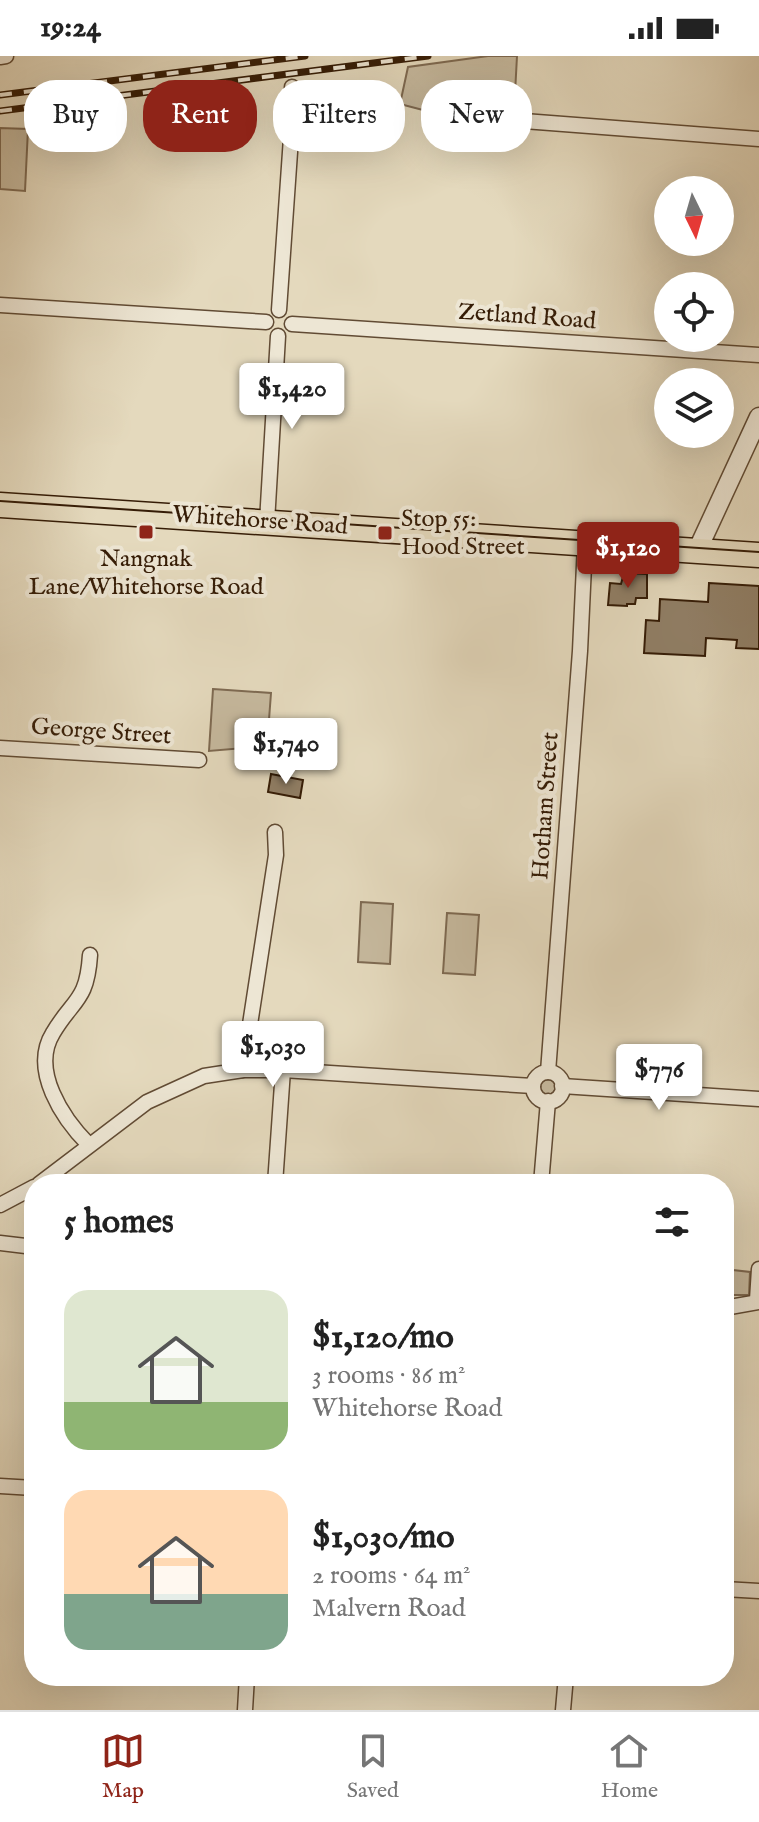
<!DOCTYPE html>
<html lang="en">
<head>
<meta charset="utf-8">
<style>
	body { margin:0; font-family:"IM FELL English",serif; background:#f6f6f6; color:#222; height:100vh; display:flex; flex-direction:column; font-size:30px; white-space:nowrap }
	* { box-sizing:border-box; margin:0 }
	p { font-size:26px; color:#767676 }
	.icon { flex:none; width:44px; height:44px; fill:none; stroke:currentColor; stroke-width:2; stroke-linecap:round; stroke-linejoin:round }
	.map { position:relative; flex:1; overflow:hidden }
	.side { position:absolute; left:24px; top:1118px; width:710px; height:512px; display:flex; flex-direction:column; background:#fff; border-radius:32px; box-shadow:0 8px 32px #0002 }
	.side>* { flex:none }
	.guide { position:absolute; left:24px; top:24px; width:712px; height:72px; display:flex; gap:16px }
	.needle { width:52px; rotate:175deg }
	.tools { position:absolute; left:654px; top:120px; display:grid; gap:16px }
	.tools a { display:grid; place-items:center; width:80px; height:80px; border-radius:50%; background:#fff; box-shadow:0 8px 32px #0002; font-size:40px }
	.price { position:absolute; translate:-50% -68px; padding:0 18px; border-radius:8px; background:#fff; color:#222; font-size:26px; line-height:52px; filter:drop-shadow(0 2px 4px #0008) }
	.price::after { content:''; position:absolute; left:50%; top:48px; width:24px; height:18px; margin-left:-12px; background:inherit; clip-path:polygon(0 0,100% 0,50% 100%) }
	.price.active { background:#8f2418; color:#fff }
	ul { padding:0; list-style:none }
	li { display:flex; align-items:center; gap:24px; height:200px; padding:0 40px }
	li span { display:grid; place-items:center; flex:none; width:224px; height:160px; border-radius:24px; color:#555 }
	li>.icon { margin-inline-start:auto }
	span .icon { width:96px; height:96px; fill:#fffc; stroke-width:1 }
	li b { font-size:34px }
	h2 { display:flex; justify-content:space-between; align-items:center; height:96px; padding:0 40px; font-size:34px }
	.tag { padding:0 28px; border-radius:32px; background:#fff; box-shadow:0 8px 32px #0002; font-size:28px; line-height:72px }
	.tag.active { background:#8f2418; color:#fff }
	.status { display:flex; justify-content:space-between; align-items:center; height:56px; padding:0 40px; background:#fff; direction:ltr }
	.status svg { height:22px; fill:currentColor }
	.tabs { display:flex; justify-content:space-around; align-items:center; height:112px; border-top:2px solid #e0e0e0; background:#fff; font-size:22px; color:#767676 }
	.tabs a { display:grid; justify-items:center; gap:4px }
	.tabs .active { color:#8f2418 }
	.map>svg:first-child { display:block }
</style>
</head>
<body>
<div class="status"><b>19:24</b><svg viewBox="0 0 49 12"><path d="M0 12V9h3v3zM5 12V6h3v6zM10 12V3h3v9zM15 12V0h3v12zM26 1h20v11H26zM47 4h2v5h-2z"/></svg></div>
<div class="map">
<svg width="759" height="1654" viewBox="0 0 759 1654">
	<rect width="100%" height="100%" fill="#e4d9bd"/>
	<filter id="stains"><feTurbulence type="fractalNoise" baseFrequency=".0025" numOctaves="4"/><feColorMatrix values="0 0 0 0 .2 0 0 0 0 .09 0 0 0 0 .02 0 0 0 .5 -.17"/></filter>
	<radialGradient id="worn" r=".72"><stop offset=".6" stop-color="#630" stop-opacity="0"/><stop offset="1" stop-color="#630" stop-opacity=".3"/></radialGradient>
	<g fill="#c6b99e" stroke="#7e6a52" stroke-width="2">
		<polygon points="488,0 517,0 514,56 461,64 400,48 408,11"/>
		<polygon points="0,72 28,73 25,135 0,133"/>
		<polygon points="213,633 271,637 267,690 209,695"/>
		<polygon points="361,846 393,848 390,908 358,906"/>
		<polygon points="447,857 479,859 475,919 443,917"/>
		<circle cx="548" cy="1032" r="9"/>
		<polygon points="724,1213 750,1216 749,1239 724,1239"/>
	</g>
	<g fill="#907e65" stroke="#351c06" stroke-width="2">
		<polygon points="624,517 647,518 647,542 636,542 635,548 627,548 627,550 608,549 610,527 621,528"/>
		<polygon points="709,527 759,530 759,593 736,592 737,584 706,582 705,600 644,597 646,564 659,565 660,543 708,546"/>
		<polygon points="271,718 303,724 300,742 268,736"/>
	</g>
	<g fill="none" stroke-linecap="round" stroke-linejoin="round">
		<defs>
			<g id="minor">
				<polyline points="0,1 6,0"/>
				<polyline points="293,53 351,56 374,48"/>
				<polyline points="511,64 759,83"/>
				<polyline points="0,249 266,266"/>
				<polyline points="279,254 293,53 292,31"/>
				<polyline points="292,268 759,299"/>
				<polyline points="267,466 278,280"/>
				<polyline points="0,692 199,704"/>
				<polyline points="243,1014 276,799 275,776"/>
				<polyline points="548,1016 580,595 585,488"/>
				<circle cx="548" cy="1031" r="15"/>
				<polyline points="562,1030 759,1043"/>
				<path d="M89 1089C63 1063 30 1014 53 977 73 943 87 946 90 899"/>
				<polyline points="39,1128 147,1046 204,1020 243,1014 283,1014 533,1030"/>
				<polyline points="275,1128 283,1014"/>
				<polyline points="541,1128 548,1045"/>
				<polyline points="0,1149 34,1131"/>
				<polyline points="0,1187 34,1191"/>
				<polyline points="757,1244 759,1213"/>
				<polyline points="724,1252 759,1246"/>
				<polyline points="0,1430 34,1432"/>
				<polyline points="724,1533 759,1535"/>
				<polyline points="245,1654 247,1620"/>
				<polyline points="563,1654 566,1620"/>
			</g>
			<polyline id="tertiary" points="697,495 759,361"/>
			<polyline id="primary" points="0,449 759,499"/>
		</defs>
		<use href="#minor" stroke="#614b34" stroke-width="17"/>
		<use href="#tertiary" stroke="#614b34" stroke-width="21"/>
		<use href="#primary" stroke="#351c06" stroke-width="27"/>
		<use href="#minor" stroke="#ede6d4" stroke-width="14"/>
		<use href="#tertiary" stroke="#ede6d4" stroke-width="18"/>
		<use href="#primary" stroke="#e4d9bd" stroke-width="24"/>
		<polyline stroke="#351c06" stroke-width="2" points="0,445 759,496"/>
		<defs>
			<g id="rail">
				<polyline points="0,39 305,0"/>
				<polyline points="0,55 428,0"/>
			</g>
		</defs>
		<use href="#rail" stroke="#351c06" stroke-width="7"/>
		<use href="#rail" stroke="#ede6d4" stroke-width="4" stroke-dasharray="12" stroke-linecap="butt"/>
	</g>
	<g fill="#8f2418" stroke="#ede6d4" stroke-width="3">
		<rect x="138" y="468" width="16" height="16" rx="4"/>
		<rect x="377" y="469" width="16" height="16" rx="4"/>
	</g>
	<g text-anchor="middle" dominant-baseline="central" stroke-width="8" stroke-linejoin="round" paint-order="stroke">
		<g font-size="24" fill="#351c06" stroke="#ede6d4">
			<text transform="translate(527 261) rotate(4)">Zetland Road</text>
			<text transform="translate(260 465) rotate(4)">Whitehorse Road</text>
			<text transform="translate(101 676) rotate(4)">George Street</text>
			<text transform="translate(546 750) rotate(-86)">Hotham Street</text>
		</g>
		<g font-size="24" fill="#351c06" stroke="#ede6d4" text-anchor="start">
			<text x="401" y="463">Stop 55:<tspan x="401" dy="28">Hood Street</tspan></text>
			<text x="146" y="503" text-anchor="middle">Nangnak<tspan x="146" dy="28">Lane/Whitehorse Road</tspan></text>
		</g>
	</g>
	<rect width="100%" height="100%" filter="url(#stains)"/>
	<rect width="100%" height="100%" fill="url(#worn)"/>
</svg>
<div class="tools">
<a><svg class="needle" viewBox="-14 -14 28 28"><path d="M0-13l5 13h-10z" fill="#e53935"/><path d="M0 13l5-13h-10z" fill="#767676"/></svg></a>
<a><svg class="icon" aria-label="locate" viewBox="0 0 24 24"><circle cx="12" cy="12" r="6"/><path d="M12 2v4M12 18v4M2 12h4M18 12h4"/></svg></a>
<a><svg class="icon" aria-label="layers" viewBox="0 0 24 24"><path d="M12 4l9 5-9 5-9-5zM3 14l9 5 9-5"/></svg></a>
</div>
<b class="price" style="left:292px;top:375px">$1,420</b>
<b class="price active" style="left:628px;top:534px">$1,120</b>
<b class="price" style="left:286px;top:730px">$1,740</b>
<b class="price" style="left:273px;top:1033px">$1,030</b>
<b class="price" style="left:659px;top:1056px">$776</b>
<div class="guide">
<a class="tag">Buy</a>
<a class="tag active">Rent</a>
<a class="tag">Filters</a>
<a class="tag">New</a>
</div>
<section class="side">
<h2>5 homes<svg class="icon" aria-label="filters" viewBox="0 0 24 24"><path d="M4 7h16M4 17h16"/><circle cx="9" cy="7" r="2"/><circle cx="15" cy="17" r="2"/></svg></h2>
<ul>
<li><span style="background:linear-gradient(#dfe7d0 70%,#8fb573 0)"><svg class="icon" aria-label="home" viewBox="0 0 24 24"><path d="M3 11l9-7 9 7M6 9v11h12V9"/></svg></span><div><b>$1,120/mo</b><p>3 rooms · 86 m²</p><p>Whitehorse Road</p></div></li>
<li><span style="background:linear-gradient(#ffd9b3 65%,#7fa58c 0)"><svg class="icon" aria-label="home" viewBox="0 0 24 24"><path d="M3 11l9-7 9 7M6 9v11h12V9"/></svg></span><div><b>$1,030/mo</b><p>2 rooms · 64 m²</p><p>Malvern Road</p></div></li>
</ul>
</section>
</div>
<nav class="tabs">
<a class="active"><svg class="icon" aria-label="map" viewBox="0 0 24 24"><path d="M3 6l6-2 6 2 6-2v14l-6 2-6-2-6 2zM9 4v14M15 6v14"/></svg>Map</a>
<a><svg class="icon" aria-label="saved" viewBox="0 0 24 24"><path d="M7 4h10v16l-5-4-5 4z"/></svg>Saved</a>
<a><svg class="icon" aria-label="home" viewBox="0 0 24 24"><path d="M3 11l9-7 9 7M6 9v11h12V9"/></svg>Home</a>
</nav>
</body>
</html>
